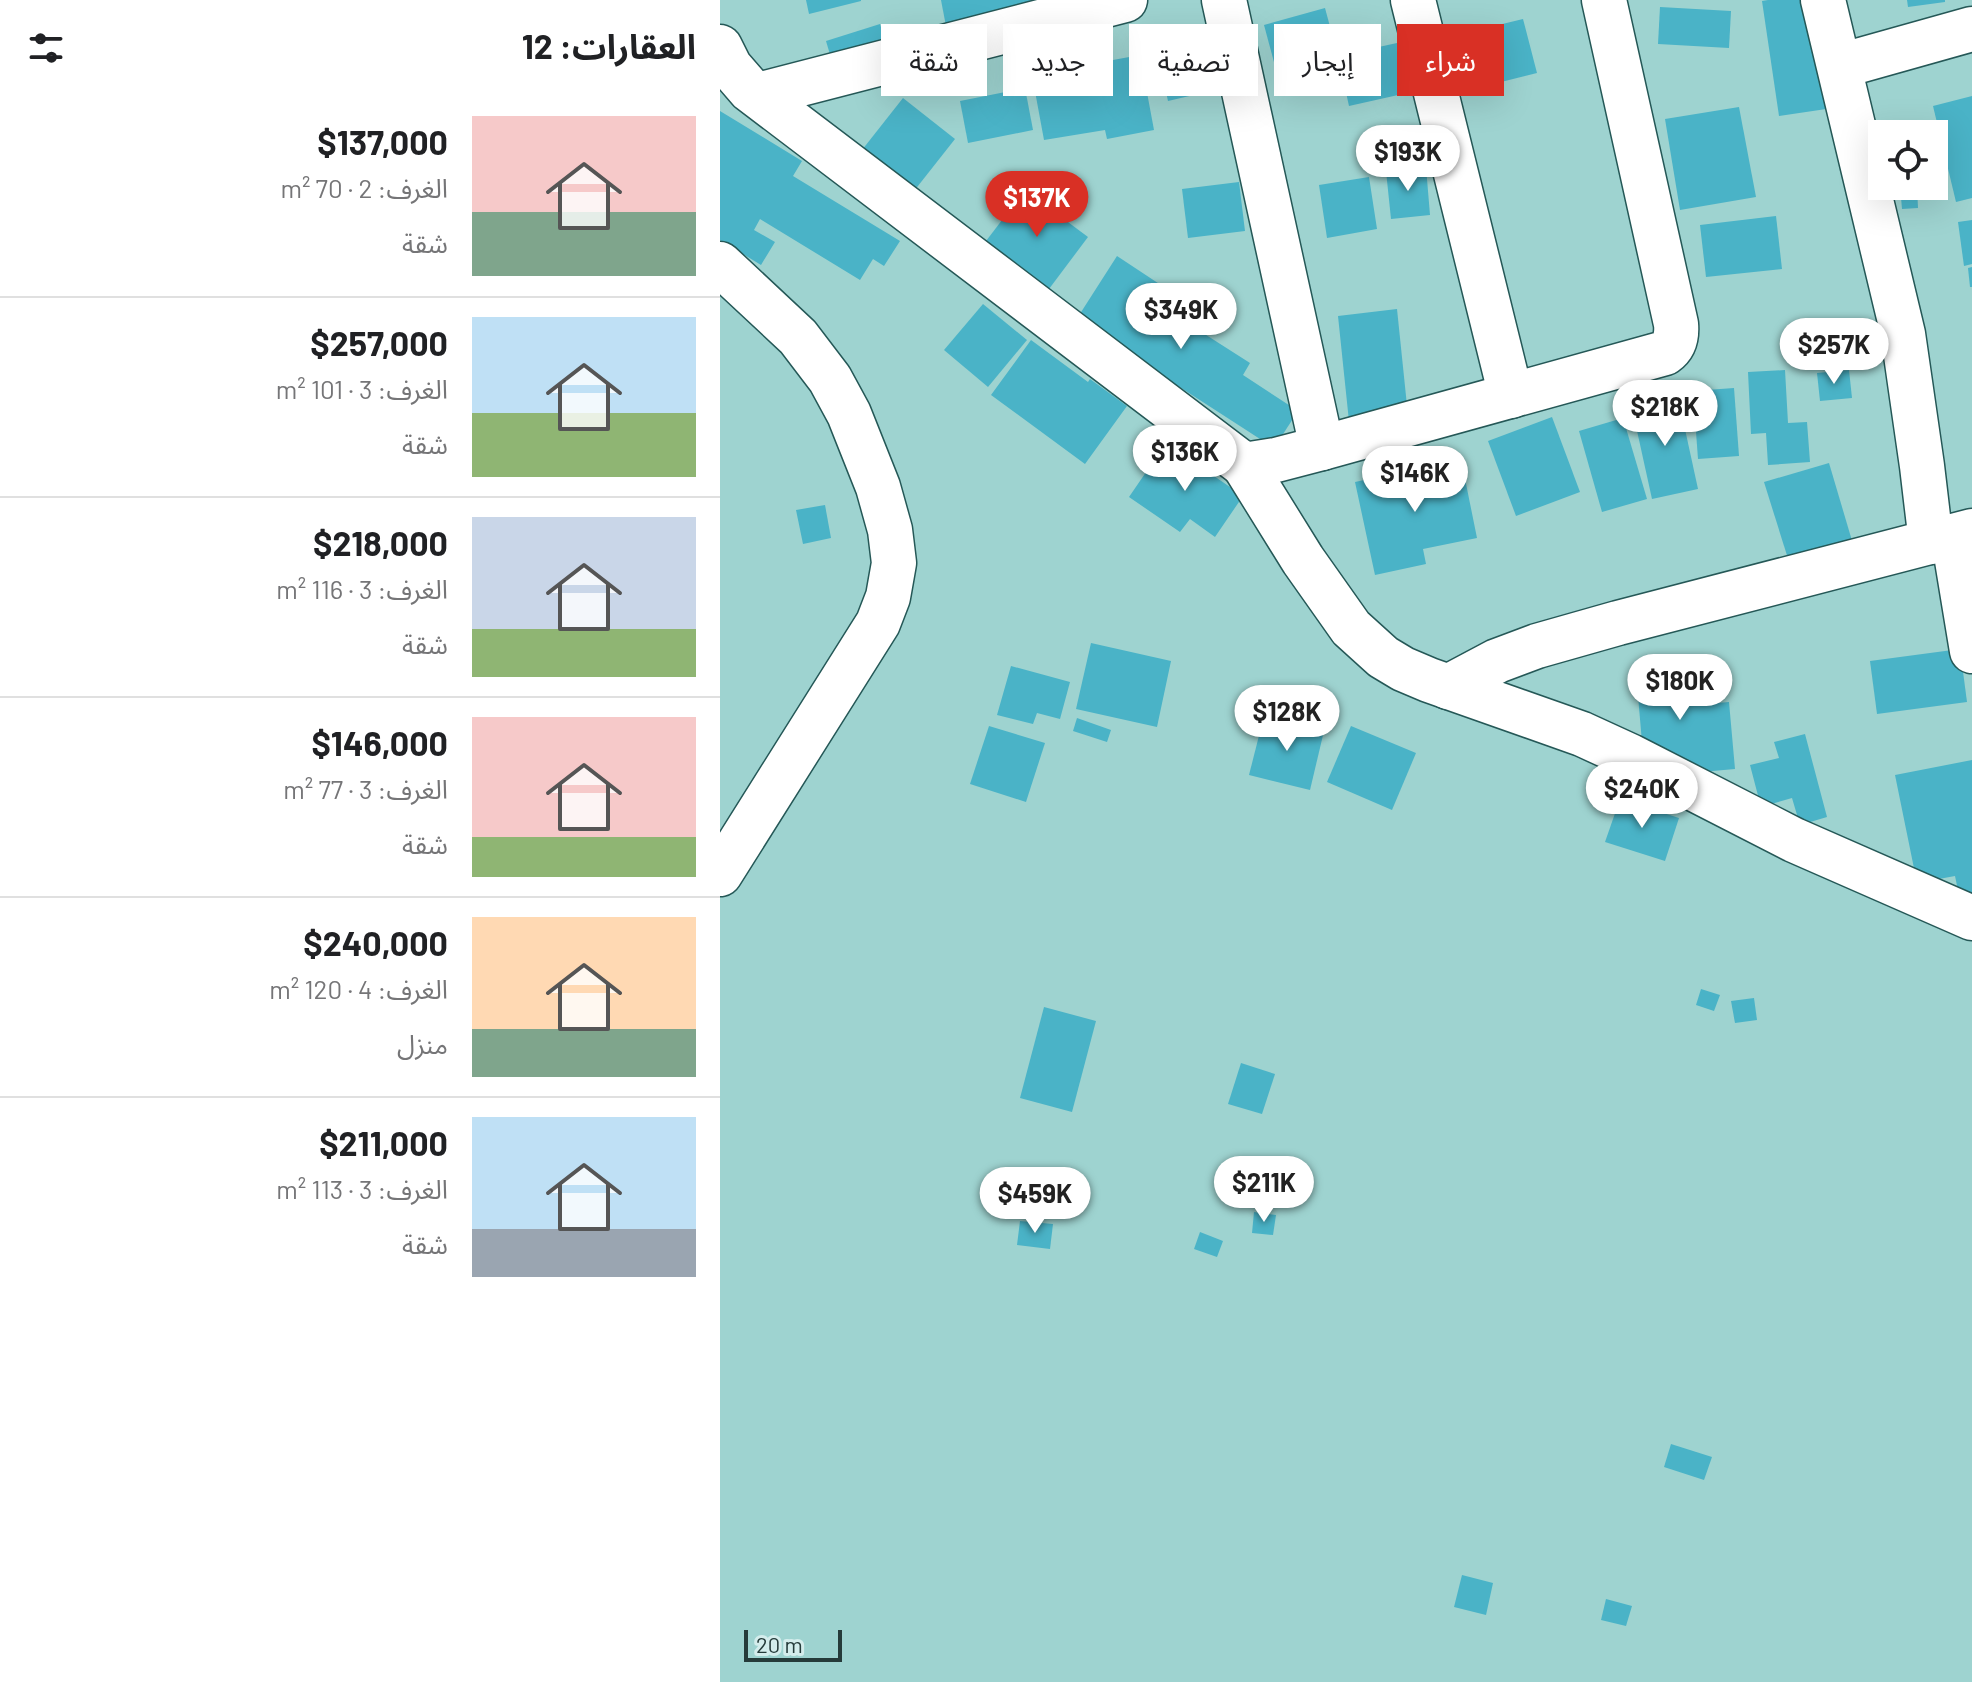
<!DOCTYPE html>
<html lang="ar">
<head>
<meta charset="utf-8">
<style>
	body { margin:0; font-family:Barlow,"Noto Sans Arabic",sans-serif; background:#f6f6f6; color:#202124; direction:rtl; height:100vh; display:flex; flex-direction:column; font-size:30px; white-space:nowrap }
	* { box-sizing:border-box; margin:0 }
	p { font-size:26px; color:#757577 }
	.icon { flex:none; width:44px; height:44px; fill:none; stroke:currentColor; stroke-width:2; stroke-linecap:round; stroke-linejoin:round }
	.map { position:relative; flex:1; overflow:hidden; direction:ltr }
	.sheet { display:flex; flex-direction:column; background:#fff; width:720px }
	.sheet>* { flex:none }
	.hud { position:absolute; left:24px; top:24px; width:760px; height:72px; direction:rtl; display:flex; gap:16px }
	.tools { position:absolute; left:1148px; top:120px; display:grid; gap:16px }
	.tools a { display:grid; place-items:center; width:80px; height:80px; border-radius:0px; background:#fff; box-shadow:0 8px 32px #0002; font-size:40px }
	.scale { position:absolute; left:24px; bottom:20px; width:98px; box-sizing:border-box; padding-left:8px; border:4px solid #253b3a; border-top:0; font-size:22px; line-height:28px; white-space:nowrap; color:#253b3a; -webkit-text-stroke:6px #d4edec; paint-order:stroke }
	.price { position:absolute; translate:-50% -68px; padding:0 18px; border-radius:28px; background:#fff; color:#222; font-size:26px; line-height:52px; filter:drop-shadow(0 2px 4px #0008) }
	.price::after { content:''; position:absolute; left:50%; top:48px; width:24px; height:18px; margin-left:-12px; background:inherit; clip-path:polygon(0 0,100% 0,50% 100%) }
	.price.current { background:#d93025; color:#fff }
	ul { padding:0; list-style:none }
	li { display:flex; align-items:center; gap:24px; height:200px; padding:0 24px }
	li+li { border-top:2px solid #e0e0e0 }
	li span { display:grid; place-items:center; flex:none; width:224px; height:160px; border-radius:0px; color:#555 }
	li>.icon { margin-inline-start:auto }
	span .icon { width:96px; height:96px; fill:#fffc; stroke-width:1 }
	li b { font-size:34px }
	h2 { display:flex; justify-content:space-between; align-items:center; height:96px; padding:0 24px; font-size:34px }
	.pill { padding:0 28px; border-radius:0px; background:#fff; box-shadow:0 8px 32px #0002; font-size:28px; line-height:72px }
	.pill.current { background:#d93025; color:#fff }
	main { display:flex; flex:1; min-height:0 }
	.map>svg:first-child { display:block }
</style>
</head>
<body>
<main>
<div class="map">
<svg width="1252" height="1682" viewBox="0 0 1252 1682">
	<rect width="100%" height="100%" fill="#9ed3d0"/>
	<g fill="#4ab3c7">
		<polygon points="86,0 141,0 141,1 89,14"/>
		<polygon points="221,0 315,0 320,26 229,42"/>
		<polygon points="1048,0 1098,0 1113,108 1059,116 1042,1"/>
		<polygon points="1187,0 1225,0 1225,2 1188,7"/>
		<polygon points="940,7 1011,11 1009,48 938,44"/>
		<polygon points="605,8 616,49 555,66 544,25"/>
		<polygon points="803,19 817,73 769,85 766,73 748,78 737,35"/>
		<polygon points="507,21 521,84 448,101 434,39"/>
		<polygon points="160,24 174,68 119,85 106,41"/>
		<polygon points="686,41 696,91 629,106 618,56"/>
		<polygon points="420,55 434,130 387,139 385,130 324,140 312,75"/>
		<polygon points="305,88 313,130 248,143 240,101"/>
		<polygon points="1252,96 1252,198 1236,202 1213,106"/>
		<polygon points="183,98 235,139 194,191 142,150"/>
		<polygon points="1019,107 1036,197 960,210 945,119"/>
		<polygon points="0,111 82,161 73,176 180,241 164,266 153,259 140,280 40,219 34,230 55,242 41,265 0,240"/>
		<polygon points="706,167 710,215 671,219 666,171"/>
		<polygon points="649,177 657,229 607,238 599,185"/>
		<polygon points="519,182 525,231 468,238 462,189"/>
		<polygon points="1180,186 1197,186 1198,208 1182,209"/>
		<polygon points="305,190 368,237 329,289 266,241"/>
		<polygon points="1056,216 1062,269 986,277 980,225"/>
		<polygon points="1252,220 1252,264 1244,266 1238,222"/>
		<polygon points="397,256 456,295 447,310 530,363 523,375 578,411 554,448 356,320"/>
		<polygon points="1252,267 1252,287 1250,287 1248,268"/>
		<polygon points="263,304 307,340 268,387 224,350"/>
		<polygon points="677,309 689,425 630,431 618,316"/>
		<polygon points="311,340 368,382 370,379 407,406 365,464 271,395"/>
		<polygon points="1065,370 1068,423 1087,422 1090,462 1048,465 1046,433 1031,434 1028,372"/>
		<polygon points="1129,370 1132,398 1100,401 1097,373"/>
		<polygon points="1014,388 1019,456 978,459 973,391"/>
		<polygon points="958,397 978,489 932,499 912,408"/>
		<polygon points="832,417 860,492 796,516 768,441"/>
		<polygon points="903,418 927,499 882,512 859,431"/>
		<polygon points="446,443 523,496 495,537 470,519 460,532 409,497"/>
		<polygon points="741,459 757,538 703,549 706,564 655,575 635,482"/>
		<polygon points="1109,463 1138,561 1075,581 1044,482"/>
		<polygon points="105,505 111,538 83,544 76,510"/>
		<polygon points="371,643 451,661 437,727 356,709"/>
		<polygon points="1240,649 1247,702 1157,714 1150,661"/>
		<polygon points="970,656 975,705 1009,702 1015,769 925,777 915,661"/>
		<polygon points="291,666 350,682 340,719 317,713 313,724 277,715"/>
		<polygon points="544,716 604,731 590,790 529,775"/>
		<polygon points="357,718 391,730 387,742 353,731"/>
		<polygon points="269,726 325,743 306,802 250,784"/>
		<polygon points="631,726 696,753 672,810 607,782"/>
		<polygon points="1085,734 1107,817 1080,825 1072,798 1041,807 1030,765 1059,758 1054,742"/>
		<polygon points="1252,760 1252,897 1240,900 1235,876 1197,883 1175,775"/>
		<polygon points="900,799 959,818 945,861 885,842"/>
		<polygon points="981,989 1000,995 994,1011 976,1005"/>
		<polygon points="1034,998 1037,1020 1015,1023 1011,1001"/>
		<polygon points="324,1007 376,1021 352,1112 300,1098"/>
		<polygon points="521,1063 555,1074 542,1114 508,1104"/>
		<polygon points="534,1212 556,1215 553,1235 532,1233"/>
		<polygon points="300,1221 333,1224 330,1249 297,1245"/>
		<polygon points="480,1232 503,1241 497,1257 474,1249"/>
		<polygon points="951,1444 992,1457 984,1480 944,1467"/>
		<polygon points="742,1575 773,1583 766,1615 734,1607"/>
		<polygon points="886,1599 912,1606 906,1626 881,1620"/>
	</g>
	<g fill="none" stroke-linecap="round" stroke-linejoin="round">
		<defs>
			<g id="minor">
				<polyline points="504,0 602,448"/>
				<polyline points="693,0 791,396"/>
				<polyline points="1103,0 1183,334 1202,466 1211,542"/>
				<path d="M0 47 10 67 30 90 524 465 556 460 602 448 945 353C955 346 957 335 956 324L884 0"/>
				<polyline points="1120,66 1252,29"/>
				<polyline points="38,95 405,0"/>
				<polyline points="0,264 78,337 110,379 129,414 158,487 170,530 174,563 168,597 158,623 0,874"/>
				<polyline points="524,465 583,560 631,628 663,657 683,669 709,680 862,734 910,756 1074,840 1252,918"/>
				<polyline points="1233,536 1252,651"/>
				<polyline points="728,687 777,661 817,646 898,623 1252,531"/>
			</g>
		</defs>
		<use href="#minor" stroke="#255857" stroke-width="47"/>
		<use href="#minor" stroke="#fff" stroke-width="44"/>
	</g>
</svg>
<div class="tools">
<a><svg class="icon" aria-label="locate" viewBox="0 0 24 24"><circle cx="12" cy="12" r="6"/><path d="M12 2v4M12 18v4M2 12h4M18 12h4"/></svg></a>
</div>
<div class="scale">20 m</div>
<b class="price" style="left:688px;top:193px">$193K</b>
<b class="price current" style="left:317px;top:239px">$137K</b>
<b class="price" style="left:461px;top:351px">$349K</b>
<b class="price" style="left:1114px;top:386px">$257K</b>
<b class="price" style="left:945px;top:448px">$218K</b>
<b class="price" style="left:465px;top:493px">$136K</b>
<b class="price" style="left:695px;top:514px">$146K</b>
<b class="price" style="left:960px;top:722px">$180K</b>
<b class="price" style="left:567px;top:753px">$128K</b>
<b class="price" style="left:922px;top:830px">$240K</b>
<b class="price" style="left:544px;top:1224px">$211K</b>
<b class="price" style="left:315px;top:1235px">$459K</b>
<div class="hud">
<a class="pill current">شراء</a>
<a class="pill">إيجار</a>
<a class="pill">تصفية</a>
<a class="pill">جديد</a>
<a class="pill">شقة</a>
</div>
</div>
<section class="sheet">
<h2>العقارات: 12<svg class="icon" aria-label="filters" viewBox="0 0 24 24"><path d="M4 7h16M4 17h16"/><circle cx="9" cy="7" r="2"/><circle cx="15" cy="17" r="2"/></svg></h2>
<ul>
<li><span style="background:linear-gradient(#f6c9c9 60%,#7fa58c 0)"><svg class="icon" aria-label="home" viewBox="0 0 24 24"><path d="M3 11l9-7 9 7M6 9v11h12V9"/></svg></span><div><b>$137,000</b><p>الغرف: 2 · 70 m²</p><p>شقة</p></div></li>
<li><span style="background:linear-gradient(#bfe0f5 60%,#8fb573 0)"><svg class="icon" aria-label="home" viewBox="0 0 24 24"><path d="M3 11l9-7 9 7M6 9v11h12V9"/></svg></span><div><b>$257,000</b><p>الغرف: 3 · 101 m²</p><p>شقة</p></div></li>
<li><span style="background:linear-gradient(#c9d6e8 70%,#8fb573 0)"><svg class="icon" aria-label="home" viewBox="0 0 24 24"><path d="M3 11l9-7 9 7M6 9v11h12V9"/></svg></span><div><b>$218,000</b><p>الغرف: 3 · 116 m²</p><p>شقة</p></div></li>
<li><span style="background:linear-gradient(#f6c9c9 75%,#8fb573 0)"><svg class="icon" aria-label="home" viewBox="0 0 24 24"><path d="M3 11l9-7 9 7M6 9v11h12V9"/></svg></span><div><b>$146,000</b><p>الغرف: 3 · 77 m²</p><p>شقة</p></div></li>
<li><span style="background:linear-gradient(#ffd9b3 70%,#7fa58c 0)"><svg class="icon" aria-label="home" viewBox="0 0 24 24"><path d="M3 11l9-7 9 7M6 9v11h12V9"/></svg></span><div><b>$240,000</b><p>الغرف: 4 · 120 m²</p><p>منزل</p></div></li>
<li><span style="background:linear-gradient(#bfe0f5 70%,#9aa5b1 0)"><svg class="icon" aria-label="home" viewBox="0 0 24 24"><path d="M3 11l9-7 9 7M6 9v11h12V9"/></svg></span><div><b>$211,000</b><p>الغرف: 3 · 113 m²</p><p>شقة</p></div></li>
</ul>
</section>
</main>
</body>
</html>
